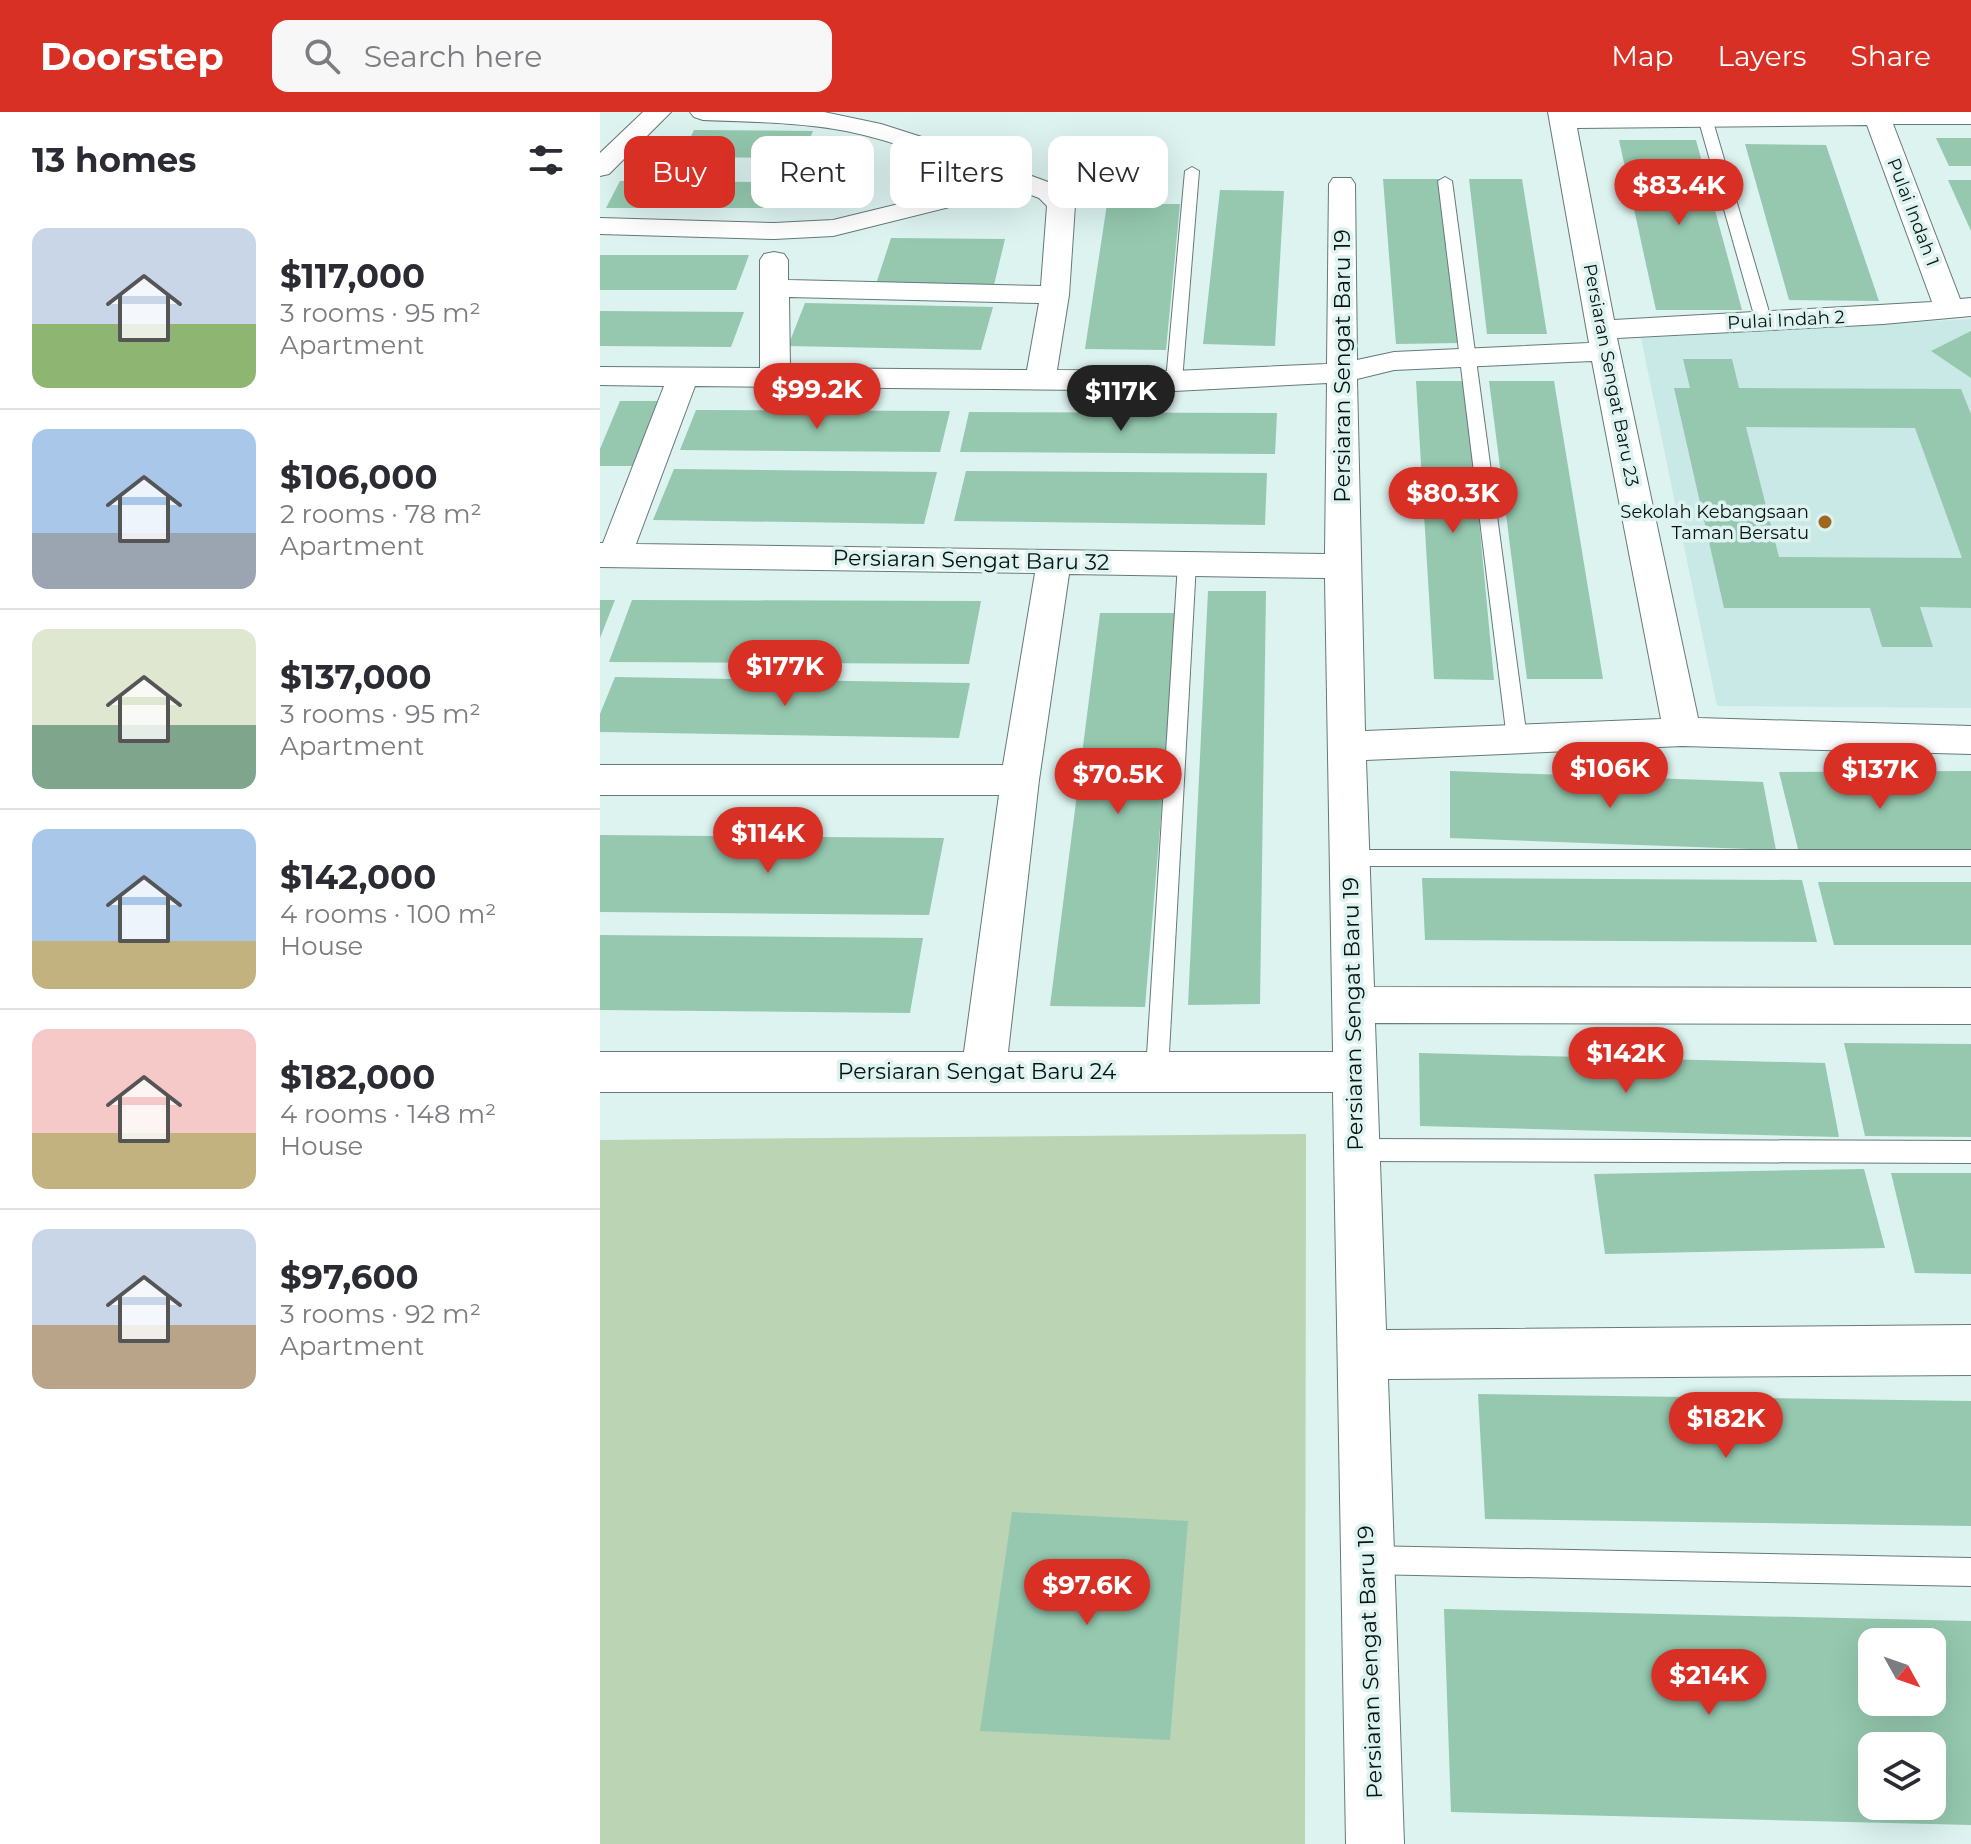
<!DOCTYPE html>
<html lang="en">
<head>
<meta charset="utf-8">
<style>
	body { margin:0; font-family:Montserrat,sans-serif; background:#f7f7f7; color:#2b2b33; height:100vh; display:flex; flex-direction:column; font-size:30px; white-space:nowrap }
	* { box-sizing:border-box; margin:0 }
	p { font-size:26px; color:#7c7c81 }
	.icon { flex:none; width:44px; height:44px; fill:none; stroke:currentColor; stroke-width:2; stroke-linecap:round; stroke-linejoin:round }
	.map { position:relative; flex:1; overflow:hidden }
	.panel { display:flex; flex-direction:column; background:#fff; width:600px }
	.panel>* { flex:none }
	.banner { position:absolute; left:24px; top:24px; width:760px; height:72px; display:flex; gap:16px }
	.needle { width:52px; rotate:130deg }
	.tools { position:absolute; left:1258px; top:1516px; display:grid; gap:16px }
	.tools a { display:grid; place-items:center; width:88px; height:88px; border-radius:16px; background:#fff; box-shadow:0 8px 32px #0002; font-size:40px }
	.price { position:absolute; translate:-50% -68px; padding:0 18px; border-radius:28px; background:#d93025; color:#fff; font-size:26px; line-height:52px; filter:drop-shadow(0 2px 4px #0008) }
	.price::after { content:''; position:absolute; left:50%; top:48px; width:24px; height:18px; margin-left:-12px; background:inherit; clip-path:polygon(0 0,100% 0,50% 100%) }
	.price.active { background:#222; color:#fff }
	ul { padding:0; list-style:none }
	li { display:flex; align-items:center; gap:24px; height:200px; padding:0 32px }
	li+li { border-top:2px solid #e1e1e2 }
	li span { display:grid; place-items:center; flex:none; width:224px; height:160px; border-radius:16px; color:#555 }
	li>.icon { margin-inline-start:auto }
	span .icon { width:96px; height:96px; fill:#fffc; stroke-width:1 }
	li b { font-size:34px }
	h2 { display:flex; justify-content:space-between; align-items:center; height:96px; padding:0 32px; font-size:34px }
	.pill { padding:0 28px; border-radius:16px; background:#fff; box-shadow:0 8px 32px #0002; font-size:28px; line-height:72px }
	.pill.active { background:#d93025; color:#fff }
	header { display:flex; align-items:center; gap:48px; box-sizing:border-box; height:112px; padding:0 40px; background:#d93025; color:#fff }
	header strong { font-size:38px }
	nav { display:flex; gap:44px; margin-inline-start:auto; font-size:28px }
	.search { width:560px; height:72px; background:#f7f7f7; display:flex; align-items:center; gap:20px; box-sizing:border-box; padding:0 28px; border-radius:16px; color:#7c7c81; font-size:30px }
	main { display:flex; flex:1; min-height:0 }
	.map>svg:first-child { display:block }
</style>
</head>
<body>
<header>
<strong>Doorstep</strong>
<div class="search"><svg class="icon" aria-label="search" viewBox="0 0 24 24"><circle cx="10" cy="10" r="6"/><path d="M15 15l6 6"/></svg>Search here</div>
<nav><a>Map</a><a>Layers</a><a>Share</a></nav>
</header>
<main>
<section class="panel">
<h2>13 homes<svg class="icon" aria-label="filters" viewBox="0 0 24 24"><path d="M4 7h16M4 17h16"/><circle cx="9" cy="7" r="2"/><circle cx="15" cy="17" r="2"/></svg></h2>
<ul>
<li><span style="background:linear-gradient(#c9d6e8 60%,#8fb573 0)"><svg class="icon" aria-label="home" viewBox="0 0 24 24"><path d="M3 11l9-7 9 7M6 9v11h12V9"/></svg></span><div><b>$117,000</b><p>3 rooms · 95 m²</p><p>Apartment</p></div></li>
<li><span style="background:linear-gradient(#a9c7e8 65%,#9aa5b1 0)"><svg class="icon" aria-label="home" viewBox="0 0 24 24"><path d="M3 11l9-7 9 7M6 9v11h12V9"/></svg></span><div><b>$106,000</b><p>2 rooms · 78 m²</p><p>Apartment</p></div></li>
<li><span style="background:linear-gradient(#dfe7d0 60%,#7fa58c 0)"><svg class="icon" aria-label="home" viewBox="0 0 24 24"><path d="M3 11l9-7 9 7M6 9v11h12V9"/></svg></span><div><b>$137,000</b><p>3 rooms · 95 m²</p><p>Apartment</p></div></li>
<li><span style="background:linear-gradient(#a9c7e8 70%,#c2b280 0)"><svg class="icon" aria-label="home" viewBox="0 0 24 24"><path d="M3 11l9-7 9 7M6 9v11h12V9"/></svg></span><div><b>$142,000</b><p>4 rooms · 100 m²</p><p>House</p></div></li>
<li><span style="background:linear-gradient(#f6c9c9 65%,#c2b280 0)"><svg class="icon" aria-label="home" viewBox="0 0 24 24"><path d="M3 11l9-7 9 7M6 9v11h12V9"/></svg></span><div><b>$182,000</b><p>4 rooms · 148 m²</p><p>House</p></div></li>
<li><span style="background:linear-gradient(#c9d6e8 60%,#b9a48a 0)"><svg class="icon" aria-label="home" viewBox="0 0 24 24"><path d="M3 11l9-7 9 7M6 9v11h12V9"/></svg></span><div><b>$97,600</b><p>3 rooms · 92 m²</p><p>Apartment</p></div></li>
</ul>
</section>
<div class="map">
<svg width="1371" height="1732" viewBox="0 0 1371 1732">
	<rect width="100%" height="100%" fill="#dcf3f0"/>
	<polygon fill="#c8e9e5" points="1371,207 1371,596 1117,594 1041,226"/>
	<polygon fill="#bad4b4" points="706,1022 705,1732 0,1732 0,1028"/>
	<g fill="#95c8af" fill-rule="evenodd">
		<polygon points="94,18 213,19 202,46 81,45"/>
		<polygon points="1336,26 1371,26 1371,54 1349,54"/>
		<polygon points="1019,28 1096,28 1142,198 1056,198"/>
		<polygon points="1145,32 1226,33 1279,189 1189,188"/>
		<polygon points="783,67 840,67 860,231 796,232"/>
		<polygon points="869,67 922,67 947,222 887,222"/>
		<polygon points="1348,68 1371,68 1371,119"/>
		<polygon points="20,69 174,70 163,96 6,96"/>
		<polygon points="620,78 684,79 675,234 603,232"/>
		<polygon points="507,92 580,92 566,238 485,237"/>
		<polygon points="291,126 405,127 394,173 276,172"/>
		<polygon points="0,143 149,143 136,178 0,178"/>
		<polygon points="205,191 393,195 381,238 188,234"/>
		<polygon points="0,199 144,200 131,235 0,234"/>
		<polygon points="1371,219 1371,266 1331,239"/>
		<path d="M1083 247H1132L1139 276 1361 277 1371 302V496L1320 495 1333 535H1282L1270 496H1124L1074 276H1090ZM1146 315 1315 316 1362 446 1179 445Z"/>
		<polygon points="816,269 866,269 894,568 834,567"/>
		<polygon points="889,269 954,269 1003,567 927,567"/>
		<polygon points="20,289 69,289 45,354 0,354 0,337"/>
		<polygon points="96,298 350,299 340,340 80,338"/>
		<polygon points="369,300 677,301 675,342 360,340"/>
		<polygon points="74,357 337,360 324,412 53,408"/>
		<polygon points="366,359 667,361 665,413 354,409"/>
		<polygon points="608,479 666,479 660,892 588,893"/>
		<polygon points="0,488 15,488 0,526"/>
		<polygon points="32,488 381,489 369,552 9,550"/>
		<polygon points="500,501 578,501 545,895 450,894"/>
		<polygon points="15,565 370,571 359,626 0,620 0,602"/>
		<polygon points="850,659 1163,670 1176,738 850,726"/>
		<polygon points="1371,659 1371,741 1199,741 1179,660"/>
		<polygon points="0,723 344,726 329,803 0,800"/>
		<polygon points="822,766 1202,768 1217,830 825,828"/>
		<polygon points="1218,770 1371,770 1371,833 1234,833"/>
		<polygon points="0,823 323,826 310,901 0,898"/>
		<polygon points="1244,931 1371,932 1371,1025 1265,1024"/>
		<polygon points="819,941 1225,951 1239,1025 820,1014"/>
		<polygon points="1264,1057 1285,1136 1005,1142 994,1062"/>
		<polygon points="1291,1061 1371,1061 1371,1162 1315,1161"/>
		<polygon points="878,1282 1371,1289 1371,1414 885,1407"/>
		<polygon points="412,1400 588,1409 570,1628 380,1619"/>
		<path d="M844 1497 1371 1509V1713L851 1700ZM1272 1530H1332V1590H1272ZM1272 1634H1332V1694H1272Z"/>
	</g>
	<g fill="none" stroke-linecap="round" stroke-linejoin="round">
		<defs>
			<g id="lane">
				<polygon points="1105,2 1112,6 1172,210 1169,213 1164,215 1156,210 1098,6"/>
				<polygon points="592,55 599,59 582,269 574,274 566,269 585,59"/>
				<polygon points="845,65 852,69 927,627 924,632 910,632 907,627 838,69"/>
				<polygon points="587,445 596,451 568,959 565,966 557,969 549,966 546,959 578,451"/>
				<polygon points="749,738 1371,738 1371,754 749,754 742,752 739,746 742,740"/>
				<polygon points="756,1027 1371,1029 1371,1051 756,1049 748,1046 744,1038 748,1030"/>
				<polygon points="767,1434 1371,1446 1371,1474 767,1462 757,1458 753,1448 757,1438"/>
			</g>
			<g id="street">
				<polygon points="43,0 71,0 9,62 0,64 0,41"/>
				<path d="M90 0H224L281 12 356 36 459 74 475 93 469 183 457 258 574 259 727 252 729 72 733 66H751L755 72 757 248 794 240 989 231 948 0H1371V12H1293L1360 187 1371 186V204L1283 212 1017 226 1098 606 1371 614V642L1082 634 766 648 774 875 1371 876V912L775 911 786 1218 1371 1213V1263L788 1267 804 1732H746L733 980H0V940H364L399 683H0V653H403L435 461 0 455V431H3L64 274 0 273V255L160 256V148L164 142 174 140 184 142 188 148V168L441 174 447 94 439 86 418 78 233 124 174 127 0 122V106L174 111 233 108 393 69C345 49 296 29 246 19 199 10 151 10 103 8L94 5ZM1267 13 1332 190 1014 208 977 16ZM189 185 439 191 427 258 190 256ZM992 249 1061 607 765 619 757 267 794 258ZM727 271 725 442 36 432 95 274 574 279ZM469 462 725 466 733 940H408L439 668Z"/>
			</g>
		</defs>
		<use href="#lane" stroke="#657a77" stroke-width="2"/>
		<use href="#street" stroke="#657a77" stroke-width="2"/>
		<use href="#lane" fill="#fff" fill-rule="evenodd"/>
		<use href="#street" fill="#fff" fill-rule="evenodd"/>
	</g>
	<circle fill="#9e6821" stroke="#dcf3f0" stroke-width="3" cx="1225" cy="410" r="8"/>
	<g text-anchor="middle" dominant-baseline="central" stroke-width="7" stroke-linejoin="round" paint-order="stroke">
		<g font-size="18" fill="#0a1312" stroke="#dcf3f0">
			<text transform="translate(1313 100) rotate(69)">Pulai Indah 1</text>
			<text transform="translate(1186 208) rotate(-3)">Pulai Indah 2</text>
			<text transform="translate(1011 263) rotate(79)">Persiaran Sengat Baru 23</text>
		</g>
		<g font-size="18" fill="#0a1312" stroke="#dcf3f0" text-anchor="end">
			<text x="1209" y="400">Sekolah Kebangsaan<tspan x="1209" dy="21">Taman Bersatu</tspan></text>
		</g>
		<g font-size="22" fill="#0a1312" stroke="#dcf3f0">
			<text transform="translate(742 254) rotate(-90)">Persiaran Sengat Baru 19</text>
			<text transform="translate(371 448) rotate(1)">Persiaran Sengat Baru 32</text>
			<text transform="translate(753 902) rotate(-91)">Persiaran Sengat Baru 19</text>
			<text x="377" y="959">Persiaran Sengat Baru 24</text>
			<text transform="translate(770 1550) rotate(-92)">Persiaran Sengat Baru 19</text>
		</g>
	</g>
</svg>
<div class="tools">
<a><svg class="needle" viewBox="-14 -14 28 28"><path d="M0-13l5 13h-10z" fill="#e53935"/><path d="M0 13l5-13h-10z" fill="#7c7c81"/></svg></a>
<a><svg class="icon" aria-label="layers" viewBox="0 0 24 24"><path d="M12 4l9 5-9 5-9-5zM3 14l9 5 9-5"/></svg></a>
</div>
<b class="price" style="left:1079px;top:115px">$83.4K</b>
<b class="price" style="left:217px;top:319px">$99.2K</b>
<b class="price active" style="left:521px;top:321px">$117K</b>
<b class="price" style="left:853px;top:423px">$80.3K</b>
<b class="price" style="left:185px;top:596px">$177K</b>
<b class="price" style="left:1010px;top:698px">$106K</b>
<b class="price" style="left:1280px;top:699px">$137K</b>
<b class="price" style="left:518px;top:704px">$70.5K</b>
<b class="price" style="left:168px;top:763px">$114K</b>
<b class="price" style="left:1026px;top:983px">$142K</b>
<b class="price" style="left:1126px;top:1348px">$182K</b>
<b class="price" style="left:487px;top:1515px">$97.6K</b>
<b class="price" style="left:1109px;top:1605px">$214K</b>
<div class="banner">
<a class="pill active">Buy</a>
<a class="pill">Rent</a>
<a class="pill">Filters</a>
<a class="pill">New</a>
</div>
</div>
</main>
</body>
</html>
